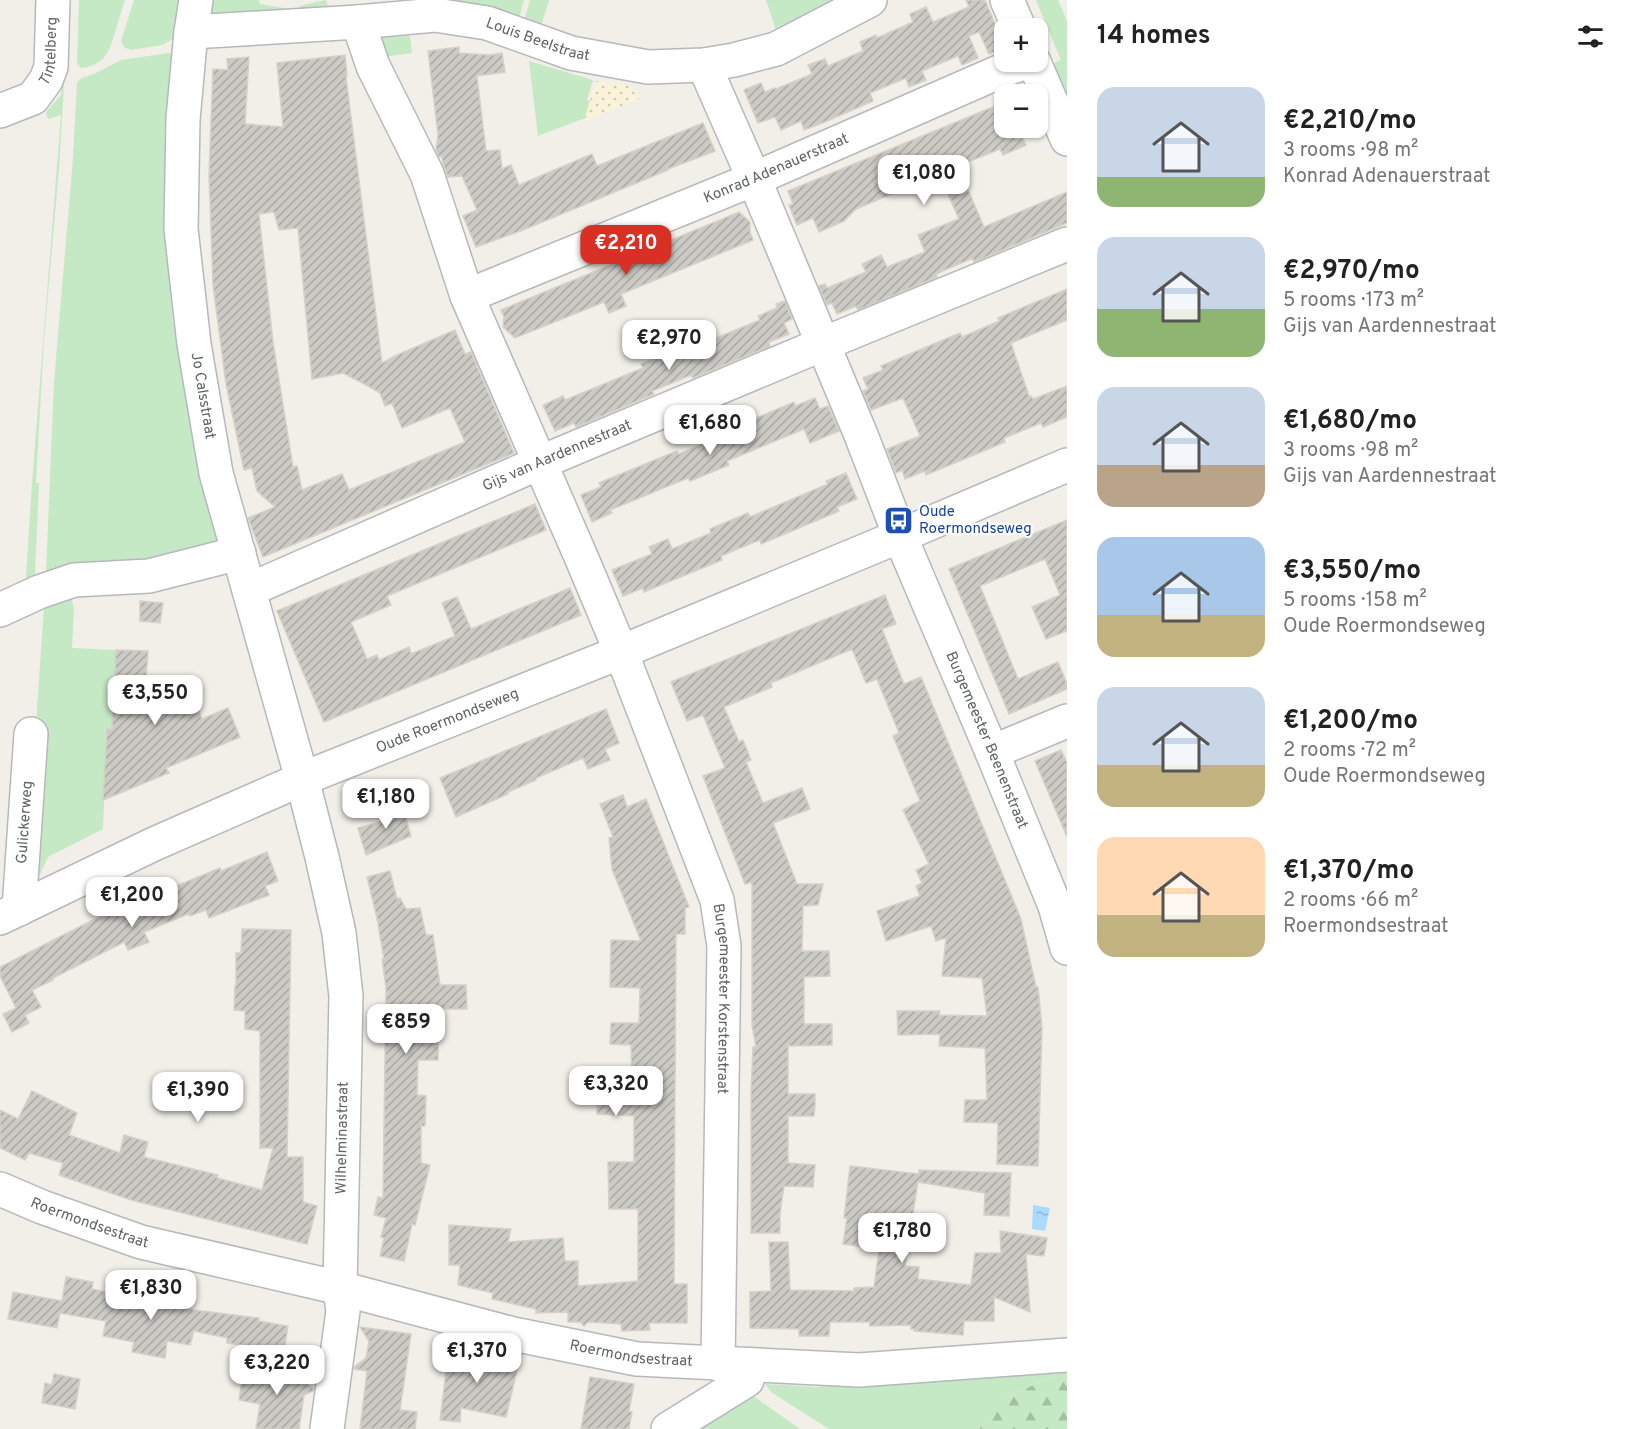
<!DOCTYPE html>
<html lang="en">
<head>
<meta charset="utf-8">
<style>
	body { margin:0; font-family:Overpass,sans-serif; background:#f6f6f6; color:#222; height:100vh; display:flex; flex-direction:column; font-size:22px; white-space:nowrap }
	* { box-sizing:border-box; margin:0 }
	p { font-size:20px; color:#767676 }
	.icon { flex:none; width:33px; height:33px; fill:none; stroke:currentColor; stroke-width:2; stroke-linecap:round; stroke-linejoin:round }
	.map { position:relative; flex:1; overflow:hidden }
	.side { display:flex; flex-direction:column; background:#fff; width:570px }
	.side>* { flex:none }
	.tools { position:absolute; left:994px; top:18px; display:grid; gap:12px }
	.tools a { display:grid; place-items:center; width:54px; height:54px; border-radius:12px; background:#fff; box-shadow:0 2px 4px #0004; font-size:30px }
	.price { position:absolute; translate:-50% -51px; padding:0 14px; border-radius:12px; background:#fff; color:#222; font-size:20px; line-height:39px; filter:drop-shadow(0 2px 3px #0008) }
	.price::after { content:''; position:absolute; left:50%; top:36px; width:18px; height:14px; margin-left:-9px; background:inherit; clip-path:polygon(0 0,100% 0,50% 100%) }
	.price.selected { background:#d93025; color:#fff }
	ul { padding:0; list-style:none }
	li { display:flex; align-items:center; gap:18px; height:150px; padding:0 30px }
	li span { display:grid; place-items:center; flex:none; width:168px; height:120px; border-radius:18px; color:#555 }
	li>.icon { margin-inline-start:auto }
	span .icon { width:72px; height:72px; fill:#fffc; stroke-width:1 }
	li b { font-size:26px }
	h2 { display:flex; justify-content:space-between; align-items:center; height:72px; padding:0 30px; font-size:26px }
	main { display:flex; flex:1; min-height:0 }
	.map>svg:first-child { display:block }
</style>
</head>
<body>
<main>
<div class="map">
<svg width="1067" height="1429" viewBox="0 0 1067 1429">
	<defs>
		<pattern id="forest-firs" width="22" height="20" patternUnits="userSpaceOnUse" patternTransform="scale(1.5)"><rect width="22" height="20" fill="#c5e8c5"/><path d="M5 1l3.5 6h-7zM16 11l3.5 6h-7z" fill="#a3c0a4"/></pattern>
		<pattern id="sand-dots" width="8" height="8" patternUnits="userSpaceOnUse" patternTransform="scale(1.5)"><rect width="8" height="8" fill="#fbf3d9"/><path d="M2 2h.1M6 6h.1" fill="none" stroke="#cec8b4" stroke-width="1.8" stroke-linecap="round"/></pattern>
		<pattern id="water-ripples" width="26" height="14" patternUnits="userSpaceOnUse" patternTransform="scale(1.5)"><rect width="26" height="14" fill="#aadaff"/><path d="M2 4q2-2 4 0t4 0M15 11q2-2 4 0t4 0" fill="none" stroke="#8eb4d2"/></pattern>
		<pattern id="building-hatch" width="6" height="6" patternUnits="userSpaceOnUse" patternTransform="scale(1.5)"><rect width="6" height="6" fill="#cccac5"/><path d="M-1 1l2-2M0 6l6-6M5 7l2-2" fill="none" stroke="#a9a8a4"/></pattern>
	</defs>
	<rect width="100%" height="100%" fill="#f1efe8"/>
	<g fill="#c5e8c5">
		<path d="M79 0H125C120 13 113 45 106 55 101 62 90 68 81 68L77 64Z"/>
		<polygon points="134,0 183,0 178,36 162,45 131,50 124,47 121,41"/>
		<polygon points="208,0 259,0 260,4 300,11 299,6 326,0 330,14 213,16 208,11"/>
		<polygon points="454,0 524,0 518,22 439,2"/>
		<polygon points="530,0 549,0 540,30 523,24"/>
		<polygon points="766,0 846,0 778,36"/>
		<polygon points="1036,0 1058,0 1067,21 1067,123 1044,67 1061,60"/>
		<polygon points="410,36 412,53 377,58 374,38"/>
		<polygon points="169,53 176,57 170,254 167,254 173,324 176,324 219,535 214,545 174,559 46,573 54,382 73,158 77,82 82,78 94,74 121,60"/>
		<polygon points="529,61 593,80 587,100 590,101 585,118 538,136"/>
		<polygon points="64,84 59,169 44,339 36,483 39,483 35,574 26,578 32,483 61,115 48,119 46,112 61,95 62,85"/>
		<polygon points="71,596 74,610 72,648 116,650 112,729 107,730 103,829 48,857 37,881 25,884 44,607"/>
		<polygon points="1066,1369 1002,1400 979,1429 829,1429 771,1392 765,1384 816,1387 835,1386"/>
		<polygon points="742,1388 800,1429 683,1429"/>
	</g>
	<polygon fill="url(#forest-firs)" points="1067,1369 1067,1429 979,1429 1002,1400"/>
	<polygon fill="url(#sand-dots)" points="596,81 634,86 639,99 584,121"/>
	<polygon fill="url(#water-ripples)" points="1033,1205 1050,1208 1045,1231 1032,1229"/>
	<g fill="url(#building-hatch)" stroke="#d6d1c6" stroke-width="1.5" fill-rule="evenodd">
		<polygon points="966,0 985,0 1005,47 989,54 979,32 969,36 978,58 962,65 958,56 922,71 926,80 909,87 906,78 870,93 873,101 820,124 804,130 801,121 781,130 775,117 758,123 744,90 761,83 765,92 775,88 776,89 812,74 808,65 825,59 828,66 863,51 860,42 876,35 877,38 913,22 910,14 926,7 933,22 969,7"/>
		<polygon points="459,47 459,53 491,55 502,53 505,72 477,76 486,151 500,150 502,169 511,165 519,185 592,154 597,166 703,123 715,151 668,169 668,170 523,230 476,247 463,216 477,210 462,176 448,177 443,164 442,156 439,157 436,150 438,135 428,51"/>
		<path d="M345 55 347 76 346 77 382 363 397 355 455 330 465 354 471 352 514 453 263 557 248 518 275 507 257 491 252 468 244 470 226 384 213 285 209 175 213 69 228 70 227 59 249 57 245 124 283 127 277 63ZM274 212 279 230 298 228 312 379 343 373 368 386 380 393 385 406 392 403 402 428 450 408 465 442 349 490 342 474 302 490 297 466 293 467 273 342 259 214Z"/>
		<polygon points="1005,102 1005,128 1018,128 1026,145 1003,155 1000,149 958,166 984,227 1067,192 1067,223 974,262 973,258 954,266 936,274 937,277 858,310 856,306 837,314 832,303 827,305 819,286 825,284 827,288 866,272 862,264 881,255 887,267 925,252 918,235 959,219 939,174 856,209 844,221 819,232 813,218 797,225 789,205 793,204 788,191"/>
		<polygon points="739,212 750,222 750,232 753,240 621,294 626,306 609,313 604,302 515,338 503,327 504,317 501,310"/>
		<polygon points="1067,289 1067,320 1011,343 1029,396 1031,396 1033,399 1067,386 1067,417 1043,427 1041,423 1004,438 1005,442 926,475 925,471 905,479 902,470 896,473 887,449 920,436 903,398 871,410 863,391 868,389 863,378 883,370 881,366 960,333 962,337 981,329 999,321 998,318"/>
		<polygon points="785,301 792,319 784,323 789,334 769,342 770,346 693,378 691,375 672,383 652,391 654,394 576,427 574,423 555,431 543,405 563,396 565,400 643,368 641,364 680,348 682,352 760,320 758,316 777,308 776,304"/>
		<polygon points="815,398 820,409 828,406 839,431 810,443 804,429 727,461 729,465 690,481 688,478 610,510 612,513 592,522 581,495 601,487 599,483 677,451 679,454 717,438 716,435 794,402 795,406"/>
		<polygon points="846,473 857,499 837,507 839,511 761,544 760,540 740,548 721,556 722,560 644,592 643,588 623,596 612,570 652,554 649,547 668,539 672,549 711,533 710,529 748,513 750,517 828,484 826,481"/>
		<polygon points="535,504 546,530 387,596 391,605 351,622 367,659 377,655 379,660 409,647 411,654 455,636 442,603 457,597 471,629 570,588 581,615 324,722 277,611"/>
		<polygon points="1067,520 1067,631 1046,639 1032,607 1060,595 1045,559 980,586 1018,679 1058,662 1067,684 1067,689 1009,714 949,569"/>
		<polygon points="885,595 896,624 882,629 904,684 921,677 1021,919 1036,987 1038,987 1042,1028 1038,1166 997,1164 998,1123 964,1122 965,1100 987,1100 985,1048 939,1046 940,1034 898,1035 897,1011 940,1011 939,1015 987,1016 982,978 942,976 946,938 936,941 931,926 886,941 877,911 920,896 916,886 922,883 916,870 929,864 903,810 920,801 893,736 899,733 877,679 866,683 852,649 771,683 772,687 724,707 739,742 743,740 751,760 746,762 763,803 802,788 810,809 773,823 797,884 823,884 818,905 803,906 802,951 829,951 830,976 804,977 804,1024 832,1024 832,1045 788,1046 788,1094 815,1094 815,1105 814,1116 788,1116 788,1163 815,1165 813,1187 784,1186 780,1214 780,1233 751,1233 751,1093 753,1047 756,1047 752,1025 752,882 745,884 703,776 725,768 703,715 687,721 671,682"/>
		<polygon points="140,601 163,603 160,623 140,621"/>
		<polygon points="116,650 148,651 146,679 187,681 202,719 228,708 240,737 166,768 169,773 103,800 107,729 112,729"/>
		<polygon points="606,709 619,743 605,749 610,760 588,769 583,758 536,778 536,780 508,792 508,794 456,817 440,778"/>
		<polygon points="1061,750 1067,763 1067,837 1035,761"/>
		<polygon points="623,795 627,807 646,799 689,907 685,908 685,934 676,934 675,1088 674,1284 687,1284 687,1323 649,1323 650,1330 622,1331 621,1324 588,1322 584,1326 580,1322 568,1322 568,1312 536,1313 536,1309 492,1299 493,1293 458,1285 460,1265 449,1265 449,1225 511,1229 508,1242 563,1238 565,1261 578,1261 578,1286 638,1281 638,1209 609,1209 608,1162 634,1162 634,1116 597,1114 597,1092 632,1092 631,1045 610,1044 611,1023 639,1023 640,988 610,987 611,940 641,941 612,869 609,838 613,837 600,804"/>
		<polygon points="401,801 411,836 366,855 358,828 388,820 384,806"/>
		<polygon points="267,852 278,881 265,886 269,895 209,918 206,910 190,916 188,914 144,932 149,942 128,950 124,942 53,978 53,980 32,990 41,1007 25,1015 29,1023 12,1032 3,1014 16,1008 0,976 0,967 91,921 220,868 221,871"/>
		<polygon points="390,871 397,899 400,898 406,909 420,908 426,935 433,935 440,985 466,985 467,1009 439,1009 438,1060 418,1060 417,1095 426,1096 425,1126 421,1126 421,1163 430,1165 415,1225 412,1224 404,1261 380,1256 384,1238 381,1237 386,1218 374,1215 378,1197 383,1198 386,988 382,959 384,959 377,918 367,877"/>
		<polygon points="242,929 291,930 287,1157 303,1157 303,1202 317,1206 307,1244 131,1200 59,1175 63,1163 29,1153 25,1160 0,1148 0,1110 18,1119 32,1091 77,1113 69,1135 120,1153 124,1135 148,1142 144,1157 218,1175 217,1178 262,1190 273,1148 260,1148 260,1031 245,1029 245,1011 234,1010 235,986 236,986 236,953 241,953"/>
		<polygon points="850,1166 919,1174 919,1170 1011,1173 1009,1216 984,1215 985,1193 918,1182 918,1181 905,1266 919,1267 918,1279 971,1285 975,1253 1001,1253 1000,1231 1047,1238 1044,1256 1026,1254 1030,1312 994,1297 994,1321 964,1321 963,1335 914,1331 914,1329 911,1329 911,1325 870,1326 869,1322 830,1322 829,1336 799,1336 799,1329 750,1328 750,1292 771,1291 769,1242 788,1242 790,1290 854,1291 854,1288 874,1287 879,1249 843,1244 847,1218 844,1218"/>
		<polygon points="66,1277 93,1282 92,1289 194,1310 259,1318 259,1321 288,1326 282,1364 239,1355 241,1345 227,1343 227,1338 194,1331 190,1345 167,1341 165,1358 132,1352 134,1342 103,1336 106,1321 60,1313 57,1328 8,1319 13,1292 62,1301"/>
		<polygon points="360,1327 411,1334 400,1410 417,1412 415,1429 360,1429 367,1371 354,1369 354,1367 366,1358 369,1341"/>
		<polygon points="449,1348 477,1354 477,1352 519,1362 506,1417 461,1408 460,1422 440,1420"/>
		<polygon points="290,1365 292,1369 307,1371 306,1383 314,1389 313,1391 304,1395 299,1429 256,1429 260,1404 239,1400 243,1374"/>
		<polygon points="54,1374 80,1379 75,1409 42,1403 45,1383 52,1385"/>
		<polygon points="590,1377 634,1384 629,1411 632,1412 629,1429 581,1429"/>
	</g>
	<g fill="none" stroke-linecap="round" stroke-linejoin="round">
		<defs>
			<g id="minor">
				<path id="s1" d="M196 0 191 32 183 119 181 229 194 344 216 473 302 779 322 857 339 933 346 996 340 1288 343 1311 327 1429"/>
				<polyline points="1007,0 1019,28"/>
				<path id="s2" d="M358 22 373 66 427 174 467 296 754 179 1001 71 1026 62"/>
				<path id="s3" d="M191 32 358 22 435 15 487 23 571 53 648 67 704 65 734 60 776 49 870 0"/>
				<polyline points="1034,62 1067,139"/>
				<path id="s4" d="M704 65 754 179 861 435 900 536 992 752 1055 906 1067 948"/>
				<path id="s5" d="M0 111 33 98 46 80 51 67 53 0"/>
				<path id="s6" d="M467 296 582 559 621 652 717 900 724 946 718 1364"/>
				<path id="s7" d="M249 590 539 463 823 344 1067 244"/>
				<polyline points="0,610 39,592 74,580 149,576 239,553"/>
				<polyline points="992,752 1067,721"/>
				<path id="s8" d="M19 909 31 734"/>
				<path id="s9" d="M0 918 154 844 302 779 621 652 900 536 1067 465"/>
				<path id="s10" d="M0 1189 42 1207 141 1242 340 1288 513 1334 637 1359 859 1370 1067 1355"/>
				<polyline points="668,1429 747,1380 748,1365"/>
			</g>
		</defs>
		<use href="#minor" stroke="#b5b8bc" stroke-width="36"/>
		<use href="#minor" stroke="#fff" stroke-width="33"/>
	</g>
	<defs>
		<symbol id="bus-square" viewBox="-11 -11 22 22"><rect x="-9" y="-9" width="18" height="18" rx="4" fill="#1a4fb4" stroke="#fff"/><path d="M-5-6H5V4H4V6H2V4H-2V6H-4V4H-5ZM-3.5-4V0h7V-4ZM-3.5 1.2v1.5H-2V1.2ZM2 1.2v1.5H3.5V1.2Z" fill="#fff"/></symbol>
	</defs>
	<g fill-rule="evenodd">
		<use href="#bus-square" x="882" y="504" width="33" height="33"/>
	</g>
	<g text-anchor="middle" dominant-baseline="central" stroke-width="4.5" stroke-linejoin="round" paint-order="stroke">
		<g font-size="15" fill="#5f6368" stroke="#fff">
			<text stroke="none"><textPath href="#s3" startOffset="351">Louis Beelstraat</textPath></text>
			<text stroke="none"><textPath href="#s5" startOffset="87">Tintelberg</textPath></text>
			<text stroke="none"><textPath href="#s2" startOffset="630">Konrad Adenauerstraat</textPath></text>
			<text stroke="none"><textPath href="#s1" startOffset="398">Jo Calsstraat</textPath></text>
			<text stroke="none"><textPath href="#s7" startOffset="336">Gijs van Aardennestraat</textPath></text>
			<text stroke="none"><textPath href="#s9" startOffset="489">Oude Roermondseweg</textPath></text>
			<text stroke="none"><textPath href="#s4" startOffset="732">Burgemeester Beenenstraat</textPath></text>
			<text stroke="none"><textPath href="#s8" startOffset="87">Gulickerweg</textPath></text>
			<text stroke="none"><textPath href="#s6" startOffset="753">Burgemeester Korstenstraat</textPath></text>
			<text transform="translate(343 1138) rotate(-89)">Wilhelminastraat</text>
			<text stroke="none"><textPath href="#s10" startOffset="96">Roermondsestraat</textPath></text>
			<text stroke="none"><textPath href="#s10" startOffset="654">Roermondsestraat</textPath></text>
		</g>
		<g font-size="15" fill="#164399" stroke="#fff" text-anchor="start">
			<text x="919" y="512">Oude<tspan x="919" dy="17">Roermondseweg</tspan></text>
		</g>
	</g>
</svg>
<div class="tools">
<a>+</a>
<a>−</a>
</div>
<b class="price" style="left:924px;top:206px">€1,080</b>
<b class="price selected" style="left:626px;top:276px">€2,210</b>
<b class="price" style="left:669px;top:371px">€2,970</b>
<b class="price" style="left:710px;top:456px">€1,680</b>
<b class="price" style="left:155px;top:726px">€3,550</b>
<b class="price" style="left:386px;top:830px">€1,180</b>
<b class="price" style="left:132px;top:928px">€1,200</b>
<b class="price" style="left:406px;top:1055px">€859</b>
<b class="price" style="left:616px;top:1117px">€3,320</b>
<b class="price" style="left:198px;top:1123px">€1,390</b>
<b class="price" style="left:902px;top:1264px">€1,780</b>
<b class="price" style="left:151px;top:1321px">€1,830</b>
<b class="price" style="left:477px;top:1384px">€1,370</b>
<b class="price" style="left:277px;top:1396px">€3,220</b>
</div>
<section class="side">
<h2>14 homes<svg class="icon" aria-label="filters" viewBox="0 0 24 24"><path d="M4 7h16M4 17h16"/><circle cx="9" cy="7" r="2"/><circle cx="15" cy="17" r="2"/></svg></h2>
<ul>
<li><span style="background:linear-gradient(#c9d6e8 75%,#8fb573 0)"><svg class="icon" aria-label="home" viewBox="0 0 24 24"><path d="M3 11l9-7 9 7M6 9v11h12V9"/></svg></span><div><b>€2,210/mo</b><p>3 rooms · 98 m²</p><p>Konrad Adenauerstraat</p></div></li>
<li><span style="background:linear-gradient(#c9d6e8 60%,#8fb573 0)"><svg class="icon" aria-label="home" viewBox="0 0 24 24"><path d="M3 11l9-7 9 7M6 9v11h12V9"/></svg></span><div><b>€2,970/mo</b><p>5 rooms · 173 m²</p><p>Gijs van Aardennestraat</p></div></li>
<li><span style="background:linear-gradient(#c9d6e8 65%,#b9a48a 0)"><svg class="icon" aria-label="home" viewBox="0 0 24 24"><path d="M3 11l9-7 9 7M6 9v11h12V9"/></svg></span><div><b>€1,680/mo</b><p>3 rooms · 98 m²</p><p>Gijs van Aardennestraat</p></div></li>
<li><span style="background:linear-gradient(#a9c7e8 65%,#c2b280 0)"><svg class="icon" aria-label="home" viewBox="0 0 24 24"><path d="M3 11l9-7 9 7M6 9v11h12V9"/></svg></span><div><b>€3,550/mo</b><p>5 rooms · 158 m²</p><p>Oude Roermondseweg</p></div></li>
<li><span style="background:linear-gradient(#c9d6e8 65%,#c2b280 0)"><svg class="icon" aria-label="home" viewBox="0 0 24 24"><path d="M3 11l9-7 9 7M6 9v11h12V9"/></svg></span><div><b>€1,200/mo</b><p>2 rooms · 72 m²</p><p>Oude Roermondseweg</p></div></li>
<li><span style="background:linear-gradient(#ffd9b3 65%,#c2b280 0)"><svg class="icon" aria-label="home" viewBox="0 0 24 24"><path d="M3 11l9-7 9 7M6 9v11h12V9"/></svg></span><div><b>€1,370/mo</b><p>2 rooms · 66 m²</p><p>Roermondsestraat</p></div></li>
</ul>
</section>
</main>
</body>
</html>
